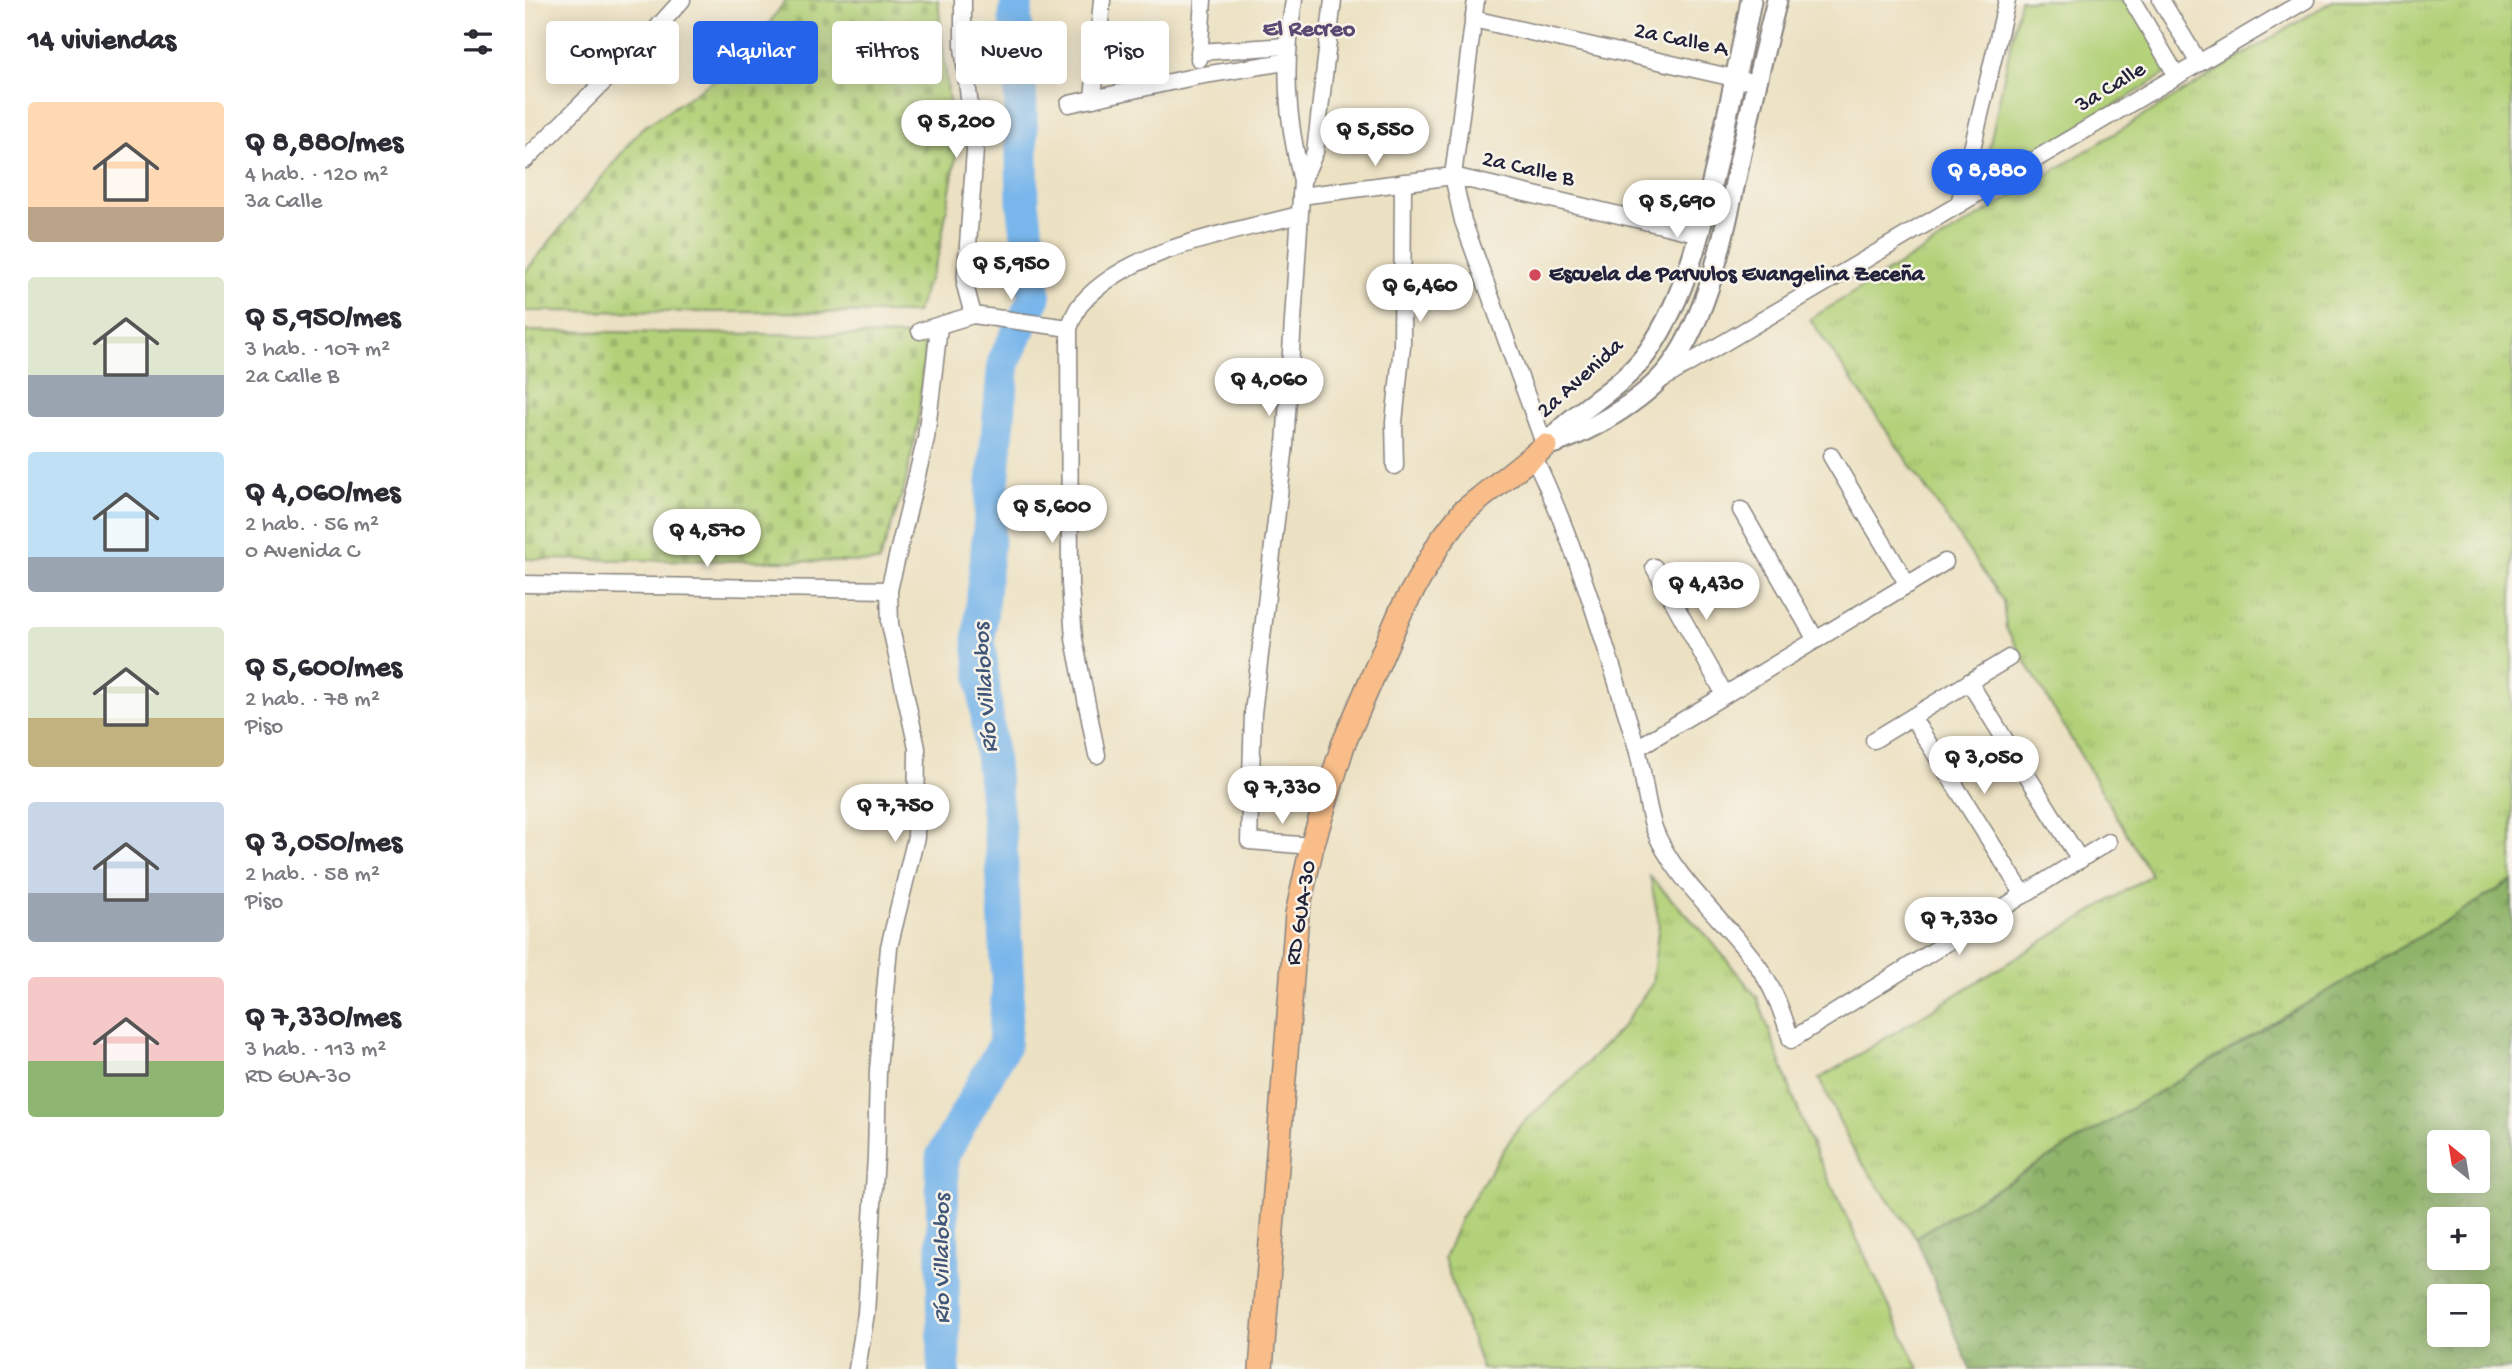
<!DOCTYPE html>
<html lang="es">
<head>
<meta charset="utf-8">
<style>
	body { margin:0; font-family:"Gochi Hand",sans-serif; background:#f7f7f7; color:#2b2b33; height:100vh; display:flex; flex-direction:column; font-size:26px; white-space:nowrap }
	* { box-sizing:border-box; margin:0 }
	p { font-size:23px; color:#7c7c81 }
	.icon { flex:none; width:38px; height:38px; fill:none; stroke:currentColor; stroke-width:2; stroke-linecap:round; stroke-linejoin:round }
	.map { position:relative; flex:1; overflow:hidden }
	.panel { display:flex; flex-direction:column; background:#fff; width:525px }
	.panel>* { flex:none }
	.banner { position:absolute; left:21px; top:21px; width:665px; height:63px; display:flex; gap:14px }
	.needle { width:46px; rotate:330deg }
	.controls { position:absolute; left:1902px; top:1130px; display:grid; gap:14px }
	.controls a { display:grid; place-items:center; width:63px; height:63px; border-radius:7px; background:#fff; box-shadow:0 4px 18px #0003; font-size:35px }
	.price { position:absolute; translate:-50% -60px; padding:0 16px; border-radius:24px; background:#fff; color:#222; font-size:23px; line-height:46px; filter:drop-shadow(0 2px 4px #0008) }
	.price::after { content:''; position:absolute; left:50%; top:42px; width:21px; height:16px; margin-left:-10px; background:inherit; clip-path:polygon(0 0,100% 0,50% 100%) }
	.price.current { background:#2563eb; color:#fff }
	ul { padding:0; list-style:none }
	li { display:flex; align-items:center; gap:21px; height:175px; padding:0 28px }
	li span { display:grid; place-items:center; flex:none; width:196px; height:140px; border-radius:7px; color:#555 }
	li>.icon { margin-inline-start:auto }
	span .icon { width:84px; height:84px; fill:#fffc; stroke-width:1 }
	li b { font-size:30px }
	h2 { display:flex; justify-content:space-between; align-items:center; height:84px; padding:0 28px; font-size:30px }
	.pill { padding:0 24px; border-radius:7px; background:#fff; box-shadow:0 4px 18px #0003; font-size:24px; line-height:63px }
	.pill.current { background:#2563eb; color:#fff }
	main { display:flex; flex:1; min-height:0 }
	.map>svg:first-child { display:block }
</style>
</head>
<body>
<main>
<section class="panel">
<h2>14 viviendas<svg class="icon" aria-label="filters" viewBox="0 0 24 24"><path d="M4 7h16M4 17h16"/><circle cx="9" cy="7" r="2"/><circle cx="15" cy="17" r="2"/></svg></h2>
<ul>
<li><span style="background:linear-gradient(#ffd9b3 75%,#b9a48a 0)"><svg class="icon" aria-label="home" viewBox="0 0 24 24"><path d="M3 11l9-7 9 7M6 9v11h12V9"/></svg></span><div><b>Q 8,880/mes</b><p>4 hab. · 120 m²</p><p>3a Calle</p></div></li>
<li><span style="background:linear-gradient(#dfe7d0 70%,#9aa5b1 0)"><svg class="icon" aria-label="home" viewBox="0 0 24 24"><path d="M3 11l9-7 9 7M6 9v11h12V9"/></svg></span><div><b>Q 5,950/mes</b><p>3 hab. · 107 m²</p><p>2a Calle B</p></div></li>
<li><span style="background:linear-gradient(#bfe0f5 75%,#9aa5b1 0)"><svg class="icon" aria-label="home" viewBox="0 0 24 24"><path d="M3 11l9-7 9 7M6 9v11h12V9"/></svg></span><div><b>Q 4,060/mes</b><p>2 hab. · 56 m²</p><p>0 Avenida C</p></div></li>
<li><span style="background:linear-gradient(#dfe7d0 65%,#c2b280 0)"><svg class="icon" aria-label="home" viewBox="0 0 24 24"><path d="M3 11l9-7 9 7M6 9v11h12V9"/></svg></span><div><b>Q 5,600/mes</b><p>2 hab. · 78 m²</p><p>Piso</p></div></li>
<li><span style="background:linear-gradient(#c9d6e8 65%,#9aa5b1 0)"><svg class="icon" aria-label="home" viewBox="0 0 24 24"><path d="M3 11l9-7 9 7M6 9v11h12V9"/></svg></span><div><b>Q 3,050/mes</b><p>2 hab. · 58 m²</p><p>Piso</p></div></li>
<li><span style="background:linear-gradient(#f6c9c9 60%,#8fb573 0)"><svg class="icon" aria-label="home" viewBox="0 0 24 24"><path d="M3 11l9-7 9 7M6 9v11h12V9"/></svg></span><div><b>Q 7,330/mes</b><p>3 hab. · 113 m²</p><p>RD GUA-30</p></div></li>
</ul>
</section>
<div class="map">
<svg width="1987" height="1369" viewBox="0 0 1987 1369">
	<defs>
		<pattern id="grass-tufts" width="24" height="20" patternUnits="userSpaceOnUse" patternTransform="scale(1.75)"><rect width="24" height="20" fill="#b3d179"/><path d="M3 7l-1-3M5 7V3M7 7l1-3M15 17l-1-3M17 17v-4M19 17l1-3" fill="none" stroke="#9ab36a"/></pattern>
		<pattern id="forest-crowns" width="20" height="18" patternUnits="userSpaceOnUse" patternTransform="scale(1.75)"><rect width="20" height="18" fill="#8eb369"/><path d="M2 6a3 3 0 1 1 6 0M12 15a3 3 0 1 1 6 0" fill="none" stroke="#749158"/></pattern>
		<pattern id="cemetery-stones" width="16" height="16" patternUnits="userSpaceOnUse" patternTransform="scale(1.75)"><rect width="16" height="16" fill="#b3d179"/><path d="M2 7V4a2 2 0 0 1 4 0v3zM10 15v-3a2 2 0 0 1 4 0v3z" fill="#9ab36a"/></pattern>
	</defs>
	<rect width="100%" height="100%" fill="#f7f3e8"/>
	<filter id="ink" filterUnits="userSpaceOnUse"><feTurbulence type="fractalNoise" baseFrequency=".0143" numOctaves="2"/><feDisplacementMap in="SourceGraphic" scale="14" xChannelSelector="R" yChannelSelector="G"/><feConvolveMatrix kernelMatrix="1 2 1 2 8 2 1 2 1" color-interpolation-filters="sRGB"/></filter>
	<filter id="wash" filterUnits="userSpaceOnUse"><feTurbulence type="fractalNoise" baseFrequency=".00686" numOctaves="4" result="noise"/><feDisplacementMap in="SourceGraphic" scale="28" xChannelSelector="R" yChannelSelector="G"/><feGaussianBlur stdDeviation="1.57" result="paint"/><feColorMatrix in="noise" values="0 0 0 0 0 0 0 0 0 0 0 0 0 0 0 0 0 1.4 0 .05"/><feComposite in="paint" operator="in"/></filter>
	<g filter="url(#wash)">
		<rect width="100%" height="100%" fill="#ece1c2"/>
		<g fill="url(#grass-tufts)" stroke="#6a7a5a" stroke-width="2">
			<polygon points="1809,0 1987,0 1987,881 1391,1237 1331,1155 1294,1079 1626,875 1481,628 1478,601 1285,319"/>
			<polygon points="1125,877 1183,937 1232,997 1282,1134 1394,1369 957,1369 919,1259 935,1219 994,1126 1045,1081 1097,1027 1127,984 1134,923"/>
		</g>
		<path fill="url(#forest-crowns)" stroke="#586a52" stroke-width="2" fill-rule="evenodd" d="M1987 881V1369H1445L1391 1237ZM1914 1143H1953V1181H1914ZM1914 1220H1953V1258H1914ZM1914 1297H1953V1335H1914Z"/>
		<g fill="url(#cemetery-stones)" stroke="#6a7a5a" stroke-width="2">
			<polygon points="261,0 413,0 426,121 432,151 414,253 391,313 0,311 0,272 116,129 216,62"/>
			<polygon points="0,331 401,336 393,424 379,489 354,562 0,559"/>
		</g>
		<polygon fill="#b3d179" stroke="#6a7a5a" stroke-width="2" points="1495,0 1605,0 1645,71 1475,178 1459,173"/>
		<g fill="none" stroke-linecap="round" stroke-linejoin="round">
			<polyline stroke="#78b6eb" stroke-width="33" points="419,1369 417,1157 479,1045 483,986 476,848 454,640 479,361 510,297 498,202 495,74 490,18 492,0"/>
		</g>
	</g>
	<g filter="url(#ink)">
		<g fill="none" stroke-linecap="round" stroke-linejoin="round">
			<defs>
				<g id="minor">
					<polyline points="438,0 438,47 450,150 440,285 448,315"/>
					<path d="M769 0C758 65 761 117 777 181"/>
					<polyline points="951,0 928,176 938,221 1020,446"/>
					<polyline points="1607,0 1652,76"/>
					<polyline points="1636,0 1674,63"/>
					<polyline points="948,19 1231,83"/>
					<polyline points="674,52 761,46"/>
					<polyline points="674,59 678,0"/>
					<polyline points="568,99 577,0"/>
					<polyline points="544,104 673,76 760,62"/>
					<polyline points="0,160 122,39 157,0"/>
					<polyline points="776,196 928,176 1175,234"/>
					<polyline points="1434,204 1482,0"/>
					<polyline points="395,331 448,315 544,328"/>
					<polyline points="1139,378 1781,0"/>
					<path d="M1008 455C1052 547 1081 647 1111 745 1119 772 1120 801 1129 828 1146 875 1198 919 1228 959 1247 984 1257 1010 1266 1040L1583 842"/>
					<polyline points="1306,456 1383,585"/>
					<polyline points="870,466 869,422 877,346 878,182"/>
					<polyline points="1216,510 1291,640"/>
					<polyline points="1129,567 1200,695"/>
					<polyline points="0,584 364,590"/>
					<polyline points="1444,682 1555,860"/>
					<polyline points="1387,717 1499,895"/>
					<polyline points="1349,740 1484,658"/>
					<polyline points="1112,748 1420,562"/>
					<path d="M572 755 549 639 545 584 544 328C547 321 550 311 556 304 604 248 705 233 774 215"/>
					<polyline points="787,846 724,841 728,713 760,445 777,181 790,152 808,0"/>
					<polyline points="332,1369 341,1313 351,1157 353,1070 364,947 391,837 392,748 365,624 364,590 401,438 414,327"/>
				</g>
				<g id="tertiary">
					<path d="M1020 446C1060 435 1119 401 1145 367 1188 310 1204 209 1219 140 1229 93 1240 47 1252 0"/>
					<path d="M1020 446C1050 408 1096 391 1124 350 1162 294 1177 226 1192 161 1204 107 1216 54 1226 0"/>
				</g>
				<polyline id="primary" points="736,1369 772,914 787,846 818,745 876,611 915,542 938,512 1020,446"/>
			</defs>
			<use href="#minor" stroke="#87827e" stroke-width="19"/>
			<use href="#tertiary" stroke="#87827e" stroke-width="23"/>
			<use href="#primary" stroke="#87827e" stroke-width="26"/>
			<use href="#minor" stroke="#fff" stroke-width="16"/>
			<use href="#tertiary" stroke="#fff" stroke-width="19"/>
			<use href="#primary" stroke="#f8bd89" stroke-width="23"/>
		</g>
	</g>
	<circle fill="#d1495b" stroke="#f7f3e8" stroke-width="2.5" cx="1010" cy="275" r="7"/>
	<g text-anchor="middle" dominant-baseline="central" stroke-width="5" stroke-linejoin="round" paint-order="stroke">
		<g font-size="23" fill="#22223b" stroke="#f7f3e8">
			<text transform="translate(1156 41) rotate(12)">2a Calle A</text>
			<text transform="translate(1586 88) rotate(-31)">3a Calle</text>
			<text transform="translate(1003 170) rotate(13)">2a Calle B</text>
			<text transform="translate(1056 379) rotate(-42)">2a Avenida</text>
			<text transform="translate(777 913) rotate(-81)">RD GUA-30</text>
		</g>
		<g font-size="23" font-weight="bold" fill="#22223b" stroke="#f7f3e8" text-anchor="start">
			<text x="1024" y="275">Escuela de Parvulos Evangelina Zeceña</text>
		</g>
		<g font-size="24" font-weight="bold" fill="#5a4972" stroke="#f7f3e8">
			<text x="784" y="30">El Recreo</text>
		</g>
		<g font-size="24" font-style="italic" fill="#405679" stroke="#f7f3e8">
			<text transform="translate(462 688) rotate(-94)">Río Villalobos</text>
			<text transform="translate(418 1259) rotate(-90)">Río Villalobos</text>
		</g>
	</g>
</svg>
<div class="controls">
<a><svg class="needle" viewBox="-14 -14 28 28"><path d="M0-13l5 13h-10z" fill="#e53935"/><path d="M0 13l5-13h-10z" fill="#7c7c81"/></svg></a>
<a>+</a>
<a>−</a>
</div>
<b class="price" style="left:431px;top:160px">Q 5,200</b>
<b class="price" style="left:850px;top:168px">Q 5,550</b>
<b class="price current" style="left:1462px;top:209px">Q 8,880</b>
<b class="price" style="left:1152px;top:240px">Q 5,690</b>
<b class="price" style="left:486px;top:302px">Q 5,950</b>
<b class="price" style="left:895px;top:324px">Q 6,460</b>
<b class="price" style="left:744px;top:418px">Q 4,060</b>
<b class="price" style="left:527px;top:545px">Q 5,600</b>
<b class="price" style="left:182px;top:569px">Q 4,570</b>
<b class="price" style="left:1181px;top:622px">Q 4,430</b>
<b class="price" style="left:1459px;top:796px">Q 3,050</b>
<b class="price" style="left:757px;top:826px">Q 7,330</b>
<b class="price" style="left:370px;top:844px">Q 7,750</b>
<b class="price" style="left:1434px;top:957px">Q 7,330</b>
<div class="banner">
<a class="pill">Comprar</a>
<a class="pill current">Alquilar</a>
<a class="pill">Filtros</a>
<a class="pill">Nuevo</a>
<a class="pill">Piso</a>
</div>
</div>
</main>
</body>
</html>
